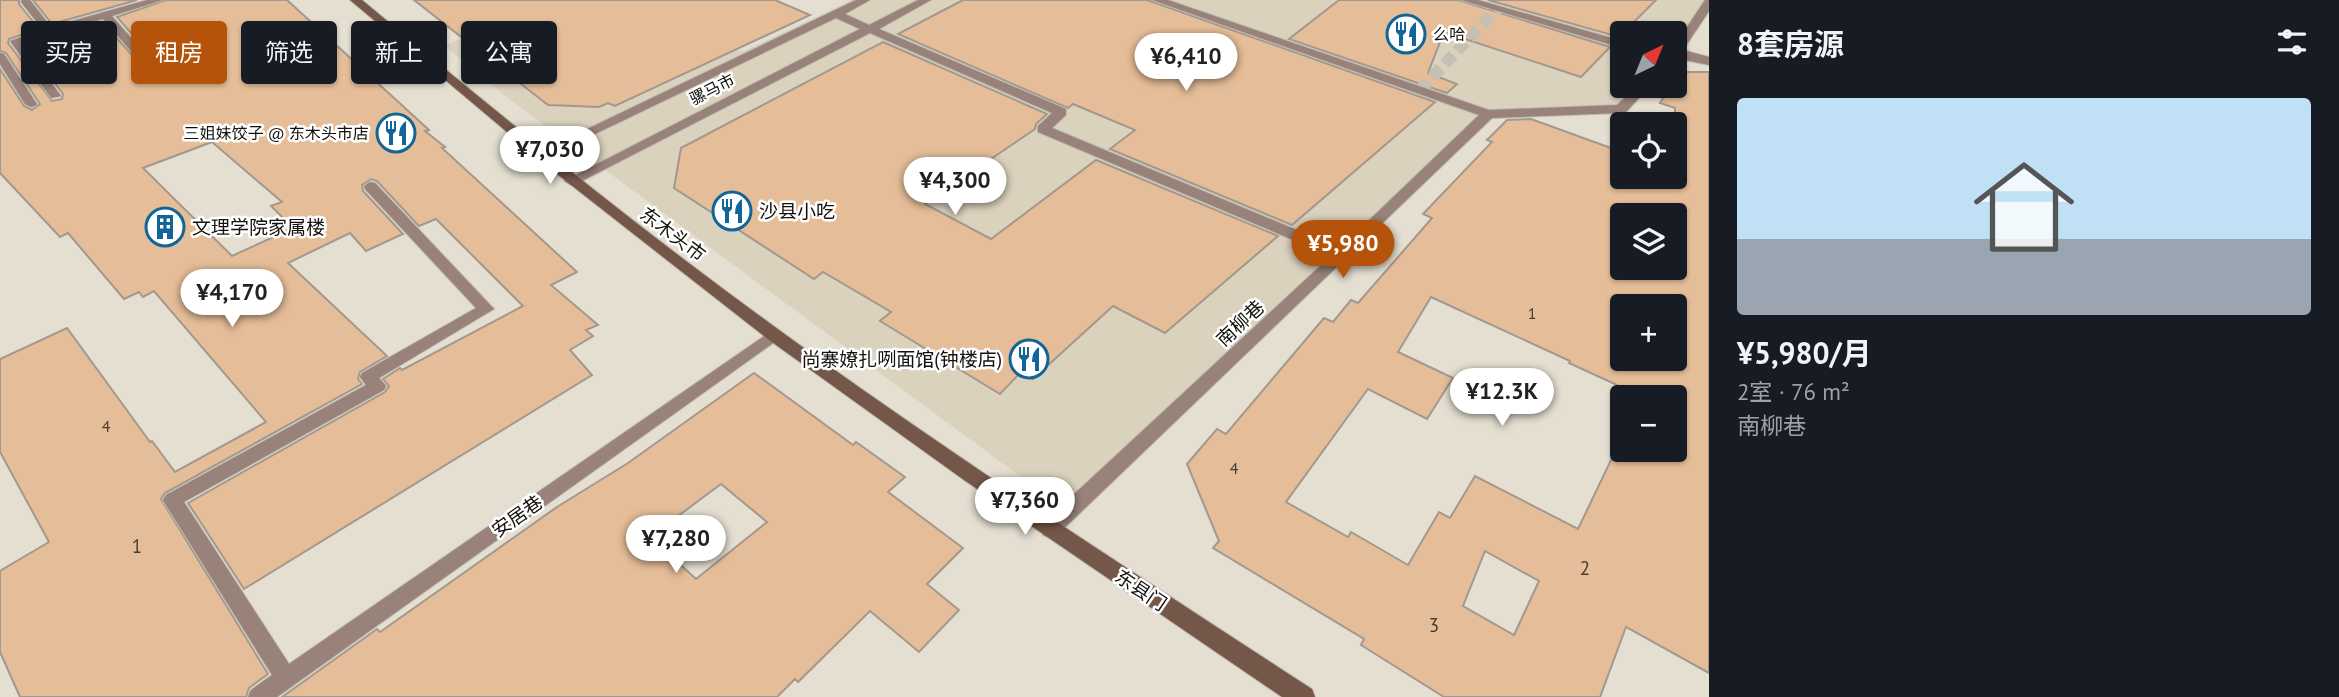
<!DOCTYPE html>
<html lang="zh">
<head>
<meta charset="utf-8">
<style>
	body { margin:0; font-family:"PT Sans","Noto Sans SC",sans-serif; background:#242831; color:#f1f3f6; height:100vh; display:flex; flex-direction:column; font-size:26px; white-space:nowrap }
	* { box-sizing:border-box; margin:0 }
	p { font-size:23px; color:#9ea1a6 }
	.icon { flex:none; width:38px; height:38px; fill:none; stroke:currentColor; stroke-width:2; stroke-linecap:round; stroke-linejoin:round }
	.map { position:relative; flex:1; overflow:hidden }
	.side { display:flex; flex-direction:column; background:#171b24; width:630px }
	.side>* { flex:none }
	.hud { position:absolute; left:21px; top:21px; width:665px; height:63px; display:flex; gap:14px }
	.needle { width:46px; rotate:43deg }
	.controls { position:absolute; left:1610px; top:21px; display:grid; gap:14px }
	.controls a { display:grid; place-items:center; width:77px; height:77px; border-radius:7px; background:#171b24; box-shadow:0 2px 5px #0004; font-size:35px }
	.price { position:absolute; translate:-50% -60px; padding:0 16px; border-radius:24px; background:#fff; color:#222; font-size:23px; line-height:46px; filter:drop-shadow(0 2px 4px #0008) }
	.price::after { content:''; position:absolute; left:50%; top:42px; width:21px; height:16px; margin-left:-10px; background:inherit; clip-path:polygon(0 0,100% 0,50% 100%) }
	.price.selected { background:#b45309; color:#fff }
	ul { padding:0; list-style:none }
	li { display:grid; align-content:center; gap:14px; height:371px; padding:0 28px }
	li+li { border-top:2px solid #363941 }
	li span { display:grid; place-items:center; height:217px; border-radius:7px; color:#555 }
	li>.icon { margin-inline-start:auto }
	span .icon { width:126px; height:126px; fill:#fffc; stroke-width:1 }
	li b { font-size:30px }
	h2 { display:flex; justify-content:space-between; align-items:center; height:84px; padding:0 28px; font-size:30px }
	.pill { padding:0 24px; border-radius:7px; background:#171b24; box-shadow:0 2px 5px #0004; font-size:24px; line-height:63px }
	.pill.selected { background:#b45309; color:#fff }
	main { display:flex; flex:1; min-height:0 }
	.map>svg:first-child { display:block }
</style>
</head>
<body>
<main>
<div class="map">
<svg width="1709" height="697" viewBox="0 0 1709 697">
	<rect width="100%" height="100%" fill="#e4dfd1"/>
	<polygon fill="#dbd2be" points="513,0 637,0 742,52 852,0 1709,0 1675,54 1675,33 1622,33 1622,86 1644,86 1621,109 1488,114 1070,513 509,99 444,45 531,14"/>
	<g fill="#e5bd98" stroke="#a3988e" stroke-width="2" fill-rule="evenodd">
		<path d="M0 0H19V4L39 29 9 39 8 43 52 101 62 99 63 94 25 44 102 22 151 76 161 74 162 69 117 17 166 0H287L429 130 425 131 445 147 442 148 577 272 551 285 598 325 586 330 593 336 570 350 592 375 244 589 188 503 385 392 389 386 383 379 400 368 402 370 523 306 436 219 419 226 377 181 371 179 362 185 363 191 403 234 366 251 350 233 288 263 387 356 360 372 358 379 362 384 165 493 161 499 268 674 249 688 246 697H20L0 652V571L49 542 0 452V359L67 328 150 442 152 441 175 472 266 422 154 291 143 297 139 292 124 299 68 233 60 237 0 173V69L24 106 32 110 40 104 6 53 0 51ZM212 142 282 202 271 206 293 228 232 256 143 168Z"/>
		<polygon points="33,0 137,0 52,24"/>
		<polygon points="414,0 775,0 810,15 615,106 608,103 599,107 548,105"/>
		<polygon points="963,0 1147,0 1435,102 1292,225 1110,149 1135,130 1073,104 1068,108 898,34"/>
		<polygon points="1339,0 1458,0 1610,47 1581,77 1444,32 1428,73 1457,84 1447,93 1289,39"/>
		<polygon points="1488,0 1656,0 1619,37"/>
		<polygon points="883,42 1047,114 1036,124 1035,129 925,204 991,239 1096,160 1278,236 1165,333 1113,306 1033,379 1021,372 1000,394 880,321 891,312 823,272 814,279 674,188 681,148"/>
		<path d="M1680 72H1709V673L1626 627 1600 697H1444L1361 645 1364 639 1213 548 1219 541 1187 464 1217 429 1226 434 1324 318 1333 322 1351 300 1358 303 1432 218 1423 214 1492 142 1487 140 1507 120 1531 119 1622 152V177H1675V108L1660 103 1671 86H1675ZM1622 215H1675V268H1622ZM1431 297 1570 361 1569 363 1643 397H1675V450H1622V437L1578 529 1475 476 1450 518 1439 512 1408 565 1351 532 1348 537 1286 502 1368 389 1427 419 1453 378 1398 352ZM1622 306H1675V359H1622ZM1485 551 1539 581 1514 635 1463 606Z"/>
		<path d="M754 373 853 445 856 442 905 477 888 492 963 548 927 584 959 610 919 652 870 611 798 682 795 679 777 697H282L377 629 380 632 557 507 628 463ZM721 484 767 522 696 579 650 537Z"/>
	</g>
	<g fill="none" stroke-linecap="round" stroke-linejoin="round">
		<polyline stroke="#c5c0b4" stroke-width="12" stroke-dasharray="12 6" stroke-linecap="butt" points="1420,90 1497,9"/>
		<defs>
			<g id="lane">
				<polygon points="22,0 30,0 51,27 147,0 163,0 112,16 160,71 150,73 103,19 21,42 61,96 51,98 10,41 43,30 21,2"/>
				<polygon points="0,53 4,54 37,104 35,106 31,107 25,104 0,64"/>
				<polygon points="370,182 375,183 494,309 379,378 386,386 384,390 184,502 289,664 770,332 780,332 783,336 277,697 248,697 251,690 272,675 166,505 163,500 166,495 366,385 360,377 362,373 476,308 365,189 364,186"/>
			</g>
			<g id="street">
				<polygon points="856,0 870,0 845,14 869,25 918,0 931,0 879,29 1066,109 1066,115 1052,128 1340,248 1479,115 1152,0 1168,0 1489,110 1617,105 1637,86 1650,86 1626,112 1621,113 1492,118 1057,535 1050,538 1043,535 1040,529 1043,523 1331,256 1038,132 1038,126 1052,113 870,33 576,184 571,185 564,181 860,29 836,18 545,158 540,159 533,155"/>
				<polygon points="1461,0 1478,0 1622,41 1622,48"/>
				<polygon points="1705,0 1709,0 1709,11 1683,50 1709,57 1709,65 1675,58 1675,45"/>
			</g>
			<path id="secondary" d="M350 0H362C481 99 601 198 726 291 915 432 1114 560 1312 689L1315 697H1282L964 480 769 340 557 174Z"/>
		</defs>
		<use href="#lane" stroke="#bebaae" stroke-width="2"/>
		<use href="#street" stroke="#bebaae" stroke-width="2"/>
		<use href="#secondary" stroke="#bebaae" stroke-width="2"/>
		<use href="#lane" fill="#988279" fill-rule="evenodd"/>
		<use href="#street" fill="#988279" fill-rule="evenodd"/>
		<use href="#secondary" fill="#75574a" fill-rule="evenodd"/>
	</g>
	<defs>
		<symbol id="restaurant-ring" viewBox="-11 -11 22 22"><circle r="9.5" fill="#fff" stroke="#126597" stroke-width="1.5"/><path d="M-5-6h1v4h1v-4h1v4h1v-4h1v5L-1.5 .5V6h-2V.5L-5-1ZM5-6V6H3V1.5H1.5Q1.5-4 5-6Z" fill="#126597"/></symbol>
		<symbol id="building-ring" viewBox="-11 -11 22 22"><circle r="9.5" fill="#fff" stroke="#126597" stroke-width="1.5"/><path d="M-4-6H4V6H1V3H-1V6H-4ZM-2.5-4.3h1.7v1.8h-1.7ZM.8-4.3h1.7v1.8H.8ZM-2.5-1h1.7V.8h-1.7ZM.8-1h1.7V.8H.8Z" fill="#126597"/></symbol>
	</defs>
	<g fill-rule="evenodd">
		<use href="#restaurant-ring" x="1384" y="12" width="44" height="44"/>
		<use href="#restaurant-ring" x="374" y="111" width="44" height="44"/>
		<use href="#restaurant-ring" x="710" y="189" width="44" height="44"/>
		<use href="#building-ring" x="143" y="205" width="44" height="44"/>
		<use href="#restaurant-ring" x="1007" y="337" width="44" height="44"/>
	</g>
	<g text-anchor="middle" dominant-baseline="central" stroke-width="5" stroke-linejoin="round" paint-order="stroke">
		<g font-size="16" fill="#13110d" stroke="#fff" text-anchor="start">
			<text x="1433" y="34">么哈</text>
			<text x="369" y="133" text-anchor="end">三姐妹饺子 @ 东木头市店</text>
		</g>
		<g font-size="16" fill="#13110d" stroke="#fff">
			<text transform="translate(712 89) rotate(-27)">骡马市</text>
		</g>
		<g font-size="16" fill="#483c30">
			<text x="1532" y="313">1</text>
			<text x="106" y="426">4</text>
			<text x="1234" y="468">4</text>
		</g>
		<g font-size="19" fill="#13110d" stroke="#fff" text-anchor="start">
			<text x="759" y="211">沙县小吃</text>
			<text x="192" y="227">文理学院家属楼</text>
			<text x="1002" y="359" text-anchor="end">尚寨嫽扎咧面馆(钟楼店)</text>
		</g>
		<g font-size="19" fill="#13110d" stroke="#fff">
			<text transform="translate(673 234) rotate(37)">东木头市</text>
			<text transform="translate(1240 323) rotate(-43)">南柳巷</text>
			<text transform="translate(517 516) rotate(-35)">安居巷</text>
			<text transform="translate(1141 590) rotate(34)">东县门</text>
		</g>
		<g font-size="19" fill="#483c30">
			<text x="137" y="546">1</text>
			<text x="1585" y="568">2</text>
			<text x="1434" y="625">3</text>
		</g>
	</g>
</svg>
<div class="controls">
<a><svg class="needle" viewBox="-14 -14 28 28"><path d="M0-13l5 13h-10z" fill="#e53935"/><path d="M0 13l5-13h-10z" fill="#9ea1a6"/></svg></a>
<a><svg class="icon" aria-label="locate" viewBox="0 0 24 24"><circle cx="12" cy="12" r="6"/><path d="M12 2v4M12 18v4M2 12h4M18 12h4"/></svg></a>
<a><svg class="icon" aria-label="layers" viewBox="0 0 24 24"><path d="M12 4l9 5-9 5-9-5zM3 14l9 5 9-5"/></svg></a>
<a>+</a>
<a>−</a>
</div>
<b class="price" style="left:1186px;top:93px">¥6,410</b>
<b class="price" style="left:550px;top:186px">¥7,030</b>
<b class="price" style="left:955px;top:217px">¥4,300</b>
<b class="price selected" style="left:1343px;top:280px">¥5,980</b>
<b class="price" style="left:232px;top:329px">¥4,170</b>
<b class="price" style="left:1502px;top:428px">¥12.3K</b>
<b class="price" style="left:1025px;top:537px">¥7,360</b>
<b class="price" style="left:676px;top:575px">¥7,280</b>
<div class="hud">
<a class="pill">买房</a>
<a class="pill selected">租房</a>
<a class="pill">筛选</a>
<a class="pill">新上</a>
<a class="pill">公寓</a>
</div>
</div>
<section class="side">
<h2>8套房源<svg class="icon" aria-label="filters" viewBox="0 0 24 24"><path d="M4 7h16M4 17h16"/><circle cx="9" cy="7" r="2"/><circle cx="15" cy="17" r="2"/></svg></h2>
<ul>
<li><span style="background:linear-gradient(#bfe0f5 65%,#9aa5b1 0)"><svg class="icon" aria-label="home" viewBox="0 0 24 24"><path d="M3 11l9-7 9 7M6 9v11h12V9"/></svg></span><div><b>¥5,980/月</b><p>2室 · 76 m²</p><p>南柳巷</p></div></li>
</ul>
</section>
</main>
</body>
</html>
